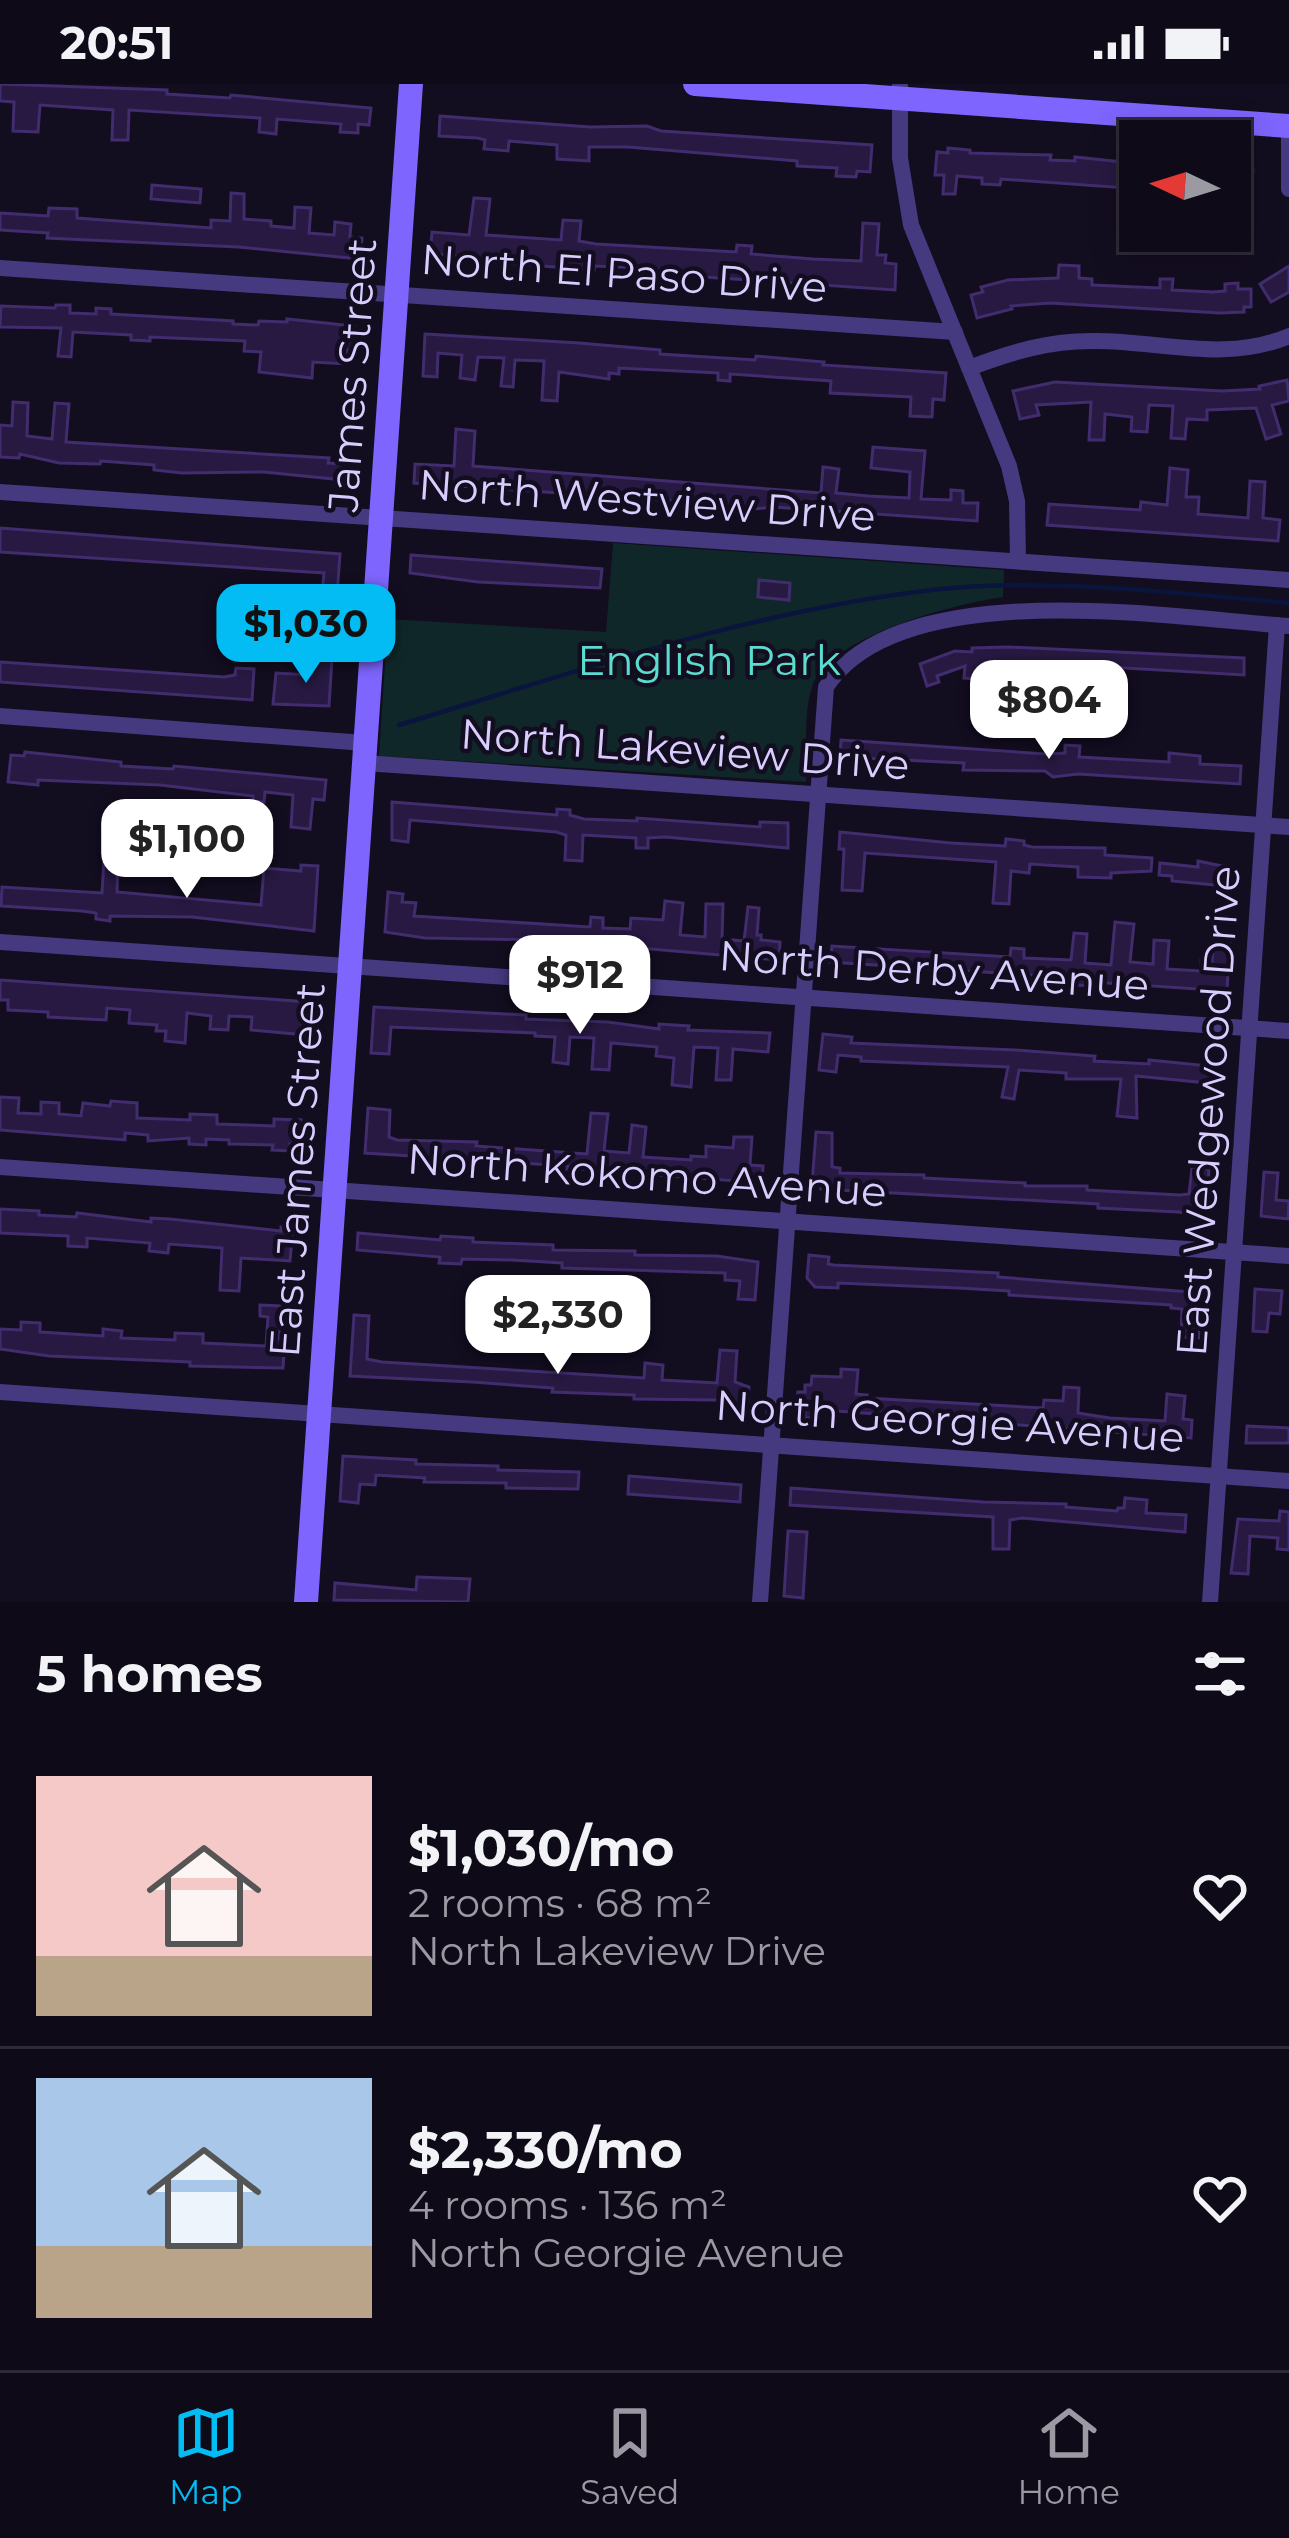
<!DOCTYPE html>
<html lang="en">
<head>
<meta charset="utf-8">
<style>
	body { margin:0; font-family:Montserrat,sans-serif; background:#171321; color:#f1f3f6; height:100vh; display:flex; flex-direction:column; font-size:45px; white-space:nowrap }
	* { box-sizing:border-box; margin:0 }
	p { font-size:39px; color:#9b9aa2 }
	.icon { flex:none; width:66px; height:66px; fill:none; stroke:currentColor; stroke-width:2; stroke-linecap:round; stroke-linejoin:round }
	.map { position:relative; height:1518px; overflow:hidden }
	.drawer { display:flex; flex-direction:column; background:#0e0a18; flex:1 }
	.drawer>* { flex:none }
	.needle { width:78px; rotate:274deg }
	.fabs { position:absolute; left:1119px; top:36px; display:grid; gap:24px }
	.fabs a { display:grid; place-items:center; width:132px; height:132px; border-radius:0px; background:#0e0a18; box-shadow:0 6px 30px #0003,0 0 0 3px #2e2b37; font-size:60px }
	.price { position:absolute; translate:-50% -102px; padding:0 27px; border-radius:24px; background:#fff; color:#222; font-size:39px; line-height:78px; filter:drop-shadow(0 3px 6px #0008) }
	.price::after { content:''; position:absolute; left:50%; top:72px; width:36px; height:27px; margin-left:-18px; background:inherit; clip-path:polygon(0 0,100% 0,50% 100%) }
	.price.selected { background:#03bcf4; color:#111 }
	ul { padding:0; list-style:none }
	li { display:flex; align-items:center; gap:36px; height:300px; padding:0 36px }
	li+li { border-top:3px solid #2e2b37 }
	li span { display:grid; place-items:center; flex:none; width:336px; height:240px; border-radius:0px; color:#555 }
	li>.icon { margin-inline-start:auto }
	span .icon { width:144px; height:144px; fill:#fffc; stroke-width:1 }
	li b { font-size:51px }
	h2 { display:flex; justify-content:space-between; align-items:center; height:144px; padding:0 36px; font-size:51px }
	.status { display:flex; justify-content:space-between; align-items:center; height:84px; padding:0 60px; background:#0e0a18; direction:ltr }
	.status svg { height:33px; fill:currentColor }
	.dock { display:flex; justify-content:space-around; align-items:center; height:168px; border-top:3px solid #2e2b37; background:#0e0a18; font-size:33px; color:#9b9aa2 }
	.dock a { display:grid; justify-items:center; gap:6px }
	.dock .selected { color:#03bcf4 }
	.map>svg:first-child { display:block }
</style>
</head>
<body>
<div class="status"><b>20:51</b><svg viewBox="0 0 49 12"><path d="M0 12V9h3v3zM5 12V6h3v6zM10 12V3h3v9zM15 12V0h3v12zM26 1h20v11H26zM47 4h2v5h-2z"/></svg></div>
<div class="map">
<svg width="1289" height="1518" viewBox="0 0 1289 1518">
	<rect width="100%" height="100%" fill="#130d20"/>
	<path fill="#10272a" d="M613 459 1004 486 1003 513C955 520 828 552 812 603 803 630 807 669 806 698L379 672 388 535 606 548Z"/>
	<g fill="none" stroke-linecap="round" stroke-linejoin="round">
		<path stroke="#0a153d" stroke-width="4.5" d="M399 641C576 588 756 525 941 505 1047 494 1181 509 1289 519"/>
	</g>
	<g fill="#271941" stroke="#412c6d" stroke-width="3">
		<polygon points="0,0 167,6 167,10 230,14 231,11 371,24 369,41 358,40 358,49 340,48 341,40 277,35 276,50 259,48 260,34 129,26 128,56 112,56 113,26 40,21 38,48 13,47 14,18 0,17"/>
		<polygon points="440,32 590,43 647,42 661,47 872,61 870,88 857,87 856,93 836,92 837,84 797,82 797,77 628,63 589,63 589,77 557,75 557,61 509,57 508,67 484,65 485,56 478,54 439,52"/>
		<polygon points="948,64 970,66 970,69 1051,71 1050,76 1075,77 1075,73 1132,79 1140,82 1140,105 1001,95 1000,101 982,100 982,94 957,92 955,110 943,110 944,91 935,91 937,68 948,69"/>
		<polygon points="1230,84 1253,86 1251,107 1230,105"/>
		<polygon points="152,101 201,105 200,119 151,115"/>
		<polygon points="231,109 244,110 244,135 271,137 271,142 294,144 295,123 311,124 309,149 334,151 335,138 351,140 350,153 362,154 360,175 238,163 47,154 48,149 0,146 0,129 48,132 49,124 77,125 77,134 211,144 211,136 230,137"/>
		<polygon points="474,114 490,115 486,151 561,156 563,136 581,137 579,157 596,160 736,168 737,161 752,162 751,170 813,175 861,177 863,139 879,140 877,171 886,171 885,179 896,180 895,206 659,190 659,186 647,184 594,182 594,186 515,180 430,169 432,148 469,151"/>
		<polygon points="1059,181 1079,182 1079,194 1092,195 1092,201 1160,204 1160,195 1173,195 1172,206 1212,208 1225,207 1225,200 1238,199 1238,205 1251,205 1251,223 1244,223 1244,228 1220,229 1050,219 1011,222 1012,225 977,234 971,211 983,208 981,203 1008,196 1058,194"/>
		<polygon points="1289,182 1289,208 1271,218 1260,200"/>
		<polygon points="56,221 70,221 70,229 96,230 96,224 111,225 111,230 233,237 233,240 258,241 259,237 287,238 287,235 354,242 352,267 347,266 346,280 313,278 312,294 259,288 261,268 244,267 245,257 150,253 150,257 131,256 131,251 73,248 71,273 58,272 61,244 0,243 1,222 55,224"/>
		<polygon points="425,250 579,259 660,266 660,270 755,276 756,272 824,278 823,281 946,289 944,316 933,315 932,333 910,332 911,313 830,309 831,297 730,290 730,297 718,296 718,289 619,284 619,290 609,289 609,295 559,288 557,317 542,316 544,277 515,276 513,303 501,302 504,274 478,273 475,296 460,294 462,271 438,269 437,293 423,292"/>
		<polygon points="1287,296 1289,317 1272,321 1281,350 1266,355 1256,324 1207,326 1207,336 1187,335 1185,355 1171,354 1173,322 1149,321 1147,348 1131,347 1132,333 1105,330 1104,356 1089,356 1091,318 1036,321 1039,331 1020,335 1013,307 1055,298 1222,307 1260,305 1259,302"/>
		<polygon points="13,318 28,319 27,352 52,355 55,319 69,320 66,358 329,374 328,379 345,380 344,396 264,388 182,389 154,386 154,381 101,377 100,380 59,379 20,370 19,374 0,373 0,341 12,342"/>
		<polygon points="456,345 475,347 473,382 821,409 823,383 839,385 836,409 868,412 909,414 910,388 871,384 873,363 925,367 921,415 951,416 951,406 963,407 963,419 978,419 977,437 773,423 745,426 691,418 414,399 415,380 454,382"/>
		<polygon points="1170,384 1188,386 1186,413 1199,413 1198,430 1248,434 1250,397 1265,398 1263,434 1280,436 1278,457 1047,441 1049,420 1140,426 1141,418 1167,421"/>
		<polygon points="0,444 340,470 337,511 322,510 324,489 0,468"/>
		<polygon points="411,471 602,485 600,504 478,498 410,489"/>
		<polygon points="759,496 790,499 789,516 758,513"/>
		<polygon points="1009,563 1244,574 1244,591 1039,579 1023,581 1022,606 1003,605 1004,597 964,594 965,582 937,592 939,598 927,602 920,580 955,567 972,568 972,564"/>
		<polygon points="312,572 332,574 329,622 273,620 276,589 311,591"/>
		<polygon points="0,578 224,593 235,591 236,584 254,585 252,616 0,598"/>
		<polygon points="841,656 1046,670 1065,669 1065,661 1080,662 1079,673 1169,678 1169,669 1200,672 1200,680 1241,682 1240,700 1078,690 1053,693 1045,687 963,686 964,679 840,673"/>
		<polygon points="25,668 121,678 121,682 173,685 174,682 326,696 324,716 313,715 310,745 291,743 293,711 265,708 264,718 253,717 253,712 160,701 38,696 38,701 8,698 11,671 24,672"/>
		<polygon points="392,718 557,731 557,725 570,726 570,731 584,735 637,737 637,734 760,743 760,738 788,739 788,764 665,753 648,754 648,764 636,764 636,754 583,751 582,777 565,776 566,751 556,748 410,736 408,758 392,756"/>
		<polygon points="840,748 951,759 1005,762 1006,755 1024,757 1024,761 1032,763 1105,764 1105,771 1152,774 1151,787 1111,789 1111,794 1078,793 1078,783 1030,780 1029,789 1011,787 1009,820 993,819 996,778 865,769 862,807 842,806 844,765 839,765"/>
		<polygon points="104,777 118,778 117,808 261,821 264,784 301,787 301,781 318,782 314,847 192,833 110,832 110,837 96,835 96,829 82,827 1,822 2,803 102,809"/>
		<polygon points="1198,777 1227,783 1226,802 1172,797 1172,792 1159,791 1160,779 1198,783"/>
		<polygon points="388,808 403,810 402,818 416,819 414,832 590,843 591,833 603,834 603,844 630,845 631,834 663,836 665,817 683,819 680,851 705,853 706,820 723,820 722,855 744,857 748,823 759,824 757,851 761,851 761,856 780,858 779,876 546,856 425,854 385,848"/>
		<polygon points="1115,838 1134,840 1130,878 1153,880 1154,856 1169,857 1167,885 1201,887 1201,876 1212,877 1213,855 1230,856 1227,907 1092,898 1091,902 1076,901 1076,894 830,878 832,862 1010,873 1011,864 1024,865 1024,874 1071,876 1074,849 1087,850 1085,879 1111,881"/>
		<polygon points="0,896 309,918 307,951 251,946 252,933 229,932 228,946 210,945 211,932 187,929 185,959 165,957 166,947 156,947 157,941 129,939 130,926 107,924 106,936 48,933 48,928 8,926 8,916 0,916"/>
		<polygon points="374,923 526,931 526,935 608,938 659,945 659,940 689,942 688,946 770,949 768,968 733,965 731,996 716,996 718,964 694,963 691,1003 672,1001 674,974 656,972 657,963 611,959 609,986 592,985 594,954 570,953 568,980 553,978 555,953 535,952 535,949 391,943 389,970 371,969"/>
		<polygon points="823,950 852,953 851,959 1015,966 1095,972 1094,977 1149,980 1149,976 1219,983 1218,1000 1136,992 1137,1034 1117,1032 1121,995 1066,995 1066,989 1019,986 1014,1015 1002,1013 1008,983 861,977 861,973 838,971 836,988 819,986"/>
		<polygon points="0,1013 19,1014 18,1029 41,1030 41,1018 59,1019 59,1030 81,1032 83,1019 110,1022 111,1017 137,1019 137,1034 190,1036 190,1030 217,1031 217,1040 274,1042 274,1035 301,1036 300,1061 290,1060 290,1067 272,1066 273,1061 229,1060 229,1056 206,1055 206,1061 189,1060 189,1054 148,1057 148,1051 125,1049 125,1056 0,1046"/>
		<polygon points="368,1024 390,1026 389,1053 397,1056 477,1058 476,1062 587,1070 591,1029 608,1030 604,1067 629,1069 632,1041 646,1043 643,1073 691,1076 691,1072 706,1073 706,1062 733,1064 734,1053 752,1053 750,1081 763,1082 762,1099 647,1090 647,1086 567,1085 568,1082 365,1069"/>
		<polygon points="816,1048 832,1049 832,1083 840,1084 840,1089 924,1091 924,1094 1025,1099 1025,1102 1087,1102 1087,1106 1180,1111 1189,1110 1192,1084 1209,1085 1206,1133 1179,1128 1098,1124 1098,1120 821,1105 821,1101 812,1100"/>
		<polygon points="1264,1088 1278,1089 1276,1116 1289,1117 1288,1135 1261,1132"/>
		<polygon points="0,1125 39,1127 39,1131 76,1133 77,1129 151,1138 151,1134 170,1135 281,1147 281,1143 293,1144 290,1177 241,1174 239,1207 220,1206 222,1164 169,1160 168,1169 149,1167 150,1159 87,1154 87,1163 68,1162 68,1152 0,1149"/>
		<polygon points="358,1149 440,1156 441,1152 473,1154 473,1158 553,1161 553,1166 635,1167 635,1171 717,1172 758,1178 755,1216 738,1215 740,1197 725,1196 725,1189 562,1184 562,1179 512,1176 462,1175 461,1180 439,1179 440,1173 357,1166"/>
		<polygon points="809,1171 829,1173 828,1180 834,1181 998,1189 998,1193 1202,1209 1199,1254 1181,1253 1182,1225 1171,1224 1171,1221 1009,1211 1009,1207 958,1204 838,1199 838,1204 815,1203 807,1194"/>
		<polygon points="1255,1205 1282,1207 1280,1230 1269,1229 1267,1248 1253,1247"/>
		<polygon points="260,1221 282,1222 279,1255 285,1255 283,1284 190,1282 190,1278 49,1272 0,1265 0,1245 21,1246 21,1238 40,1239 40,1248 103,1252 103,1245 122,1247 121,1254 175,1256 175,1249 203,1250 203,1259 266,1262 268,1233 260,1232"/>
		<polygon points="354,1231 369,1232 367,1275 382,1278 644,1294 645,1279 663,1281 662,1296 717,1299 720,1266 737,1267 735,1298 749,1303 748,1322 715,1316 634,1315 634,1311 552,1308 553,1304 472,1298 350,1292"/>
		<polygon points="841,1285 858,1286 856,1310 867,1311 866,1314 1043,1324 1044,1316 1063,1317 1064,1303 1079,1304 1078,1329 1110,1334 1165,1337 1167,1310 1185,1312 1183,1335 1192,1336 1191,1354 824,1326 818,1329 817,1334 805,1334 805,1329 797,1328 798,1308 805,1308 805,1301 811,1301 812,1292 841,1293"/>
		<polygon points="1247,1342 1289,1344 1289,1359 1246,1359"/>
		<polygon points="343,1372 416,1376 416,1380 498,1382 498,1386 579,1388 578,1405 506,1404 506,1399 424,1398 425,1394 376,1391 375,1401 360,1400 358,1419 340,1417"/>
		<polygon points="629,1392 741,1401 740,1418 628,1410"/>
		<polygon points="791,1404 983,1418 1066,1420 1066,1423 1117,1427 1118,1424 1124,1424 1125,1414 1147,1416 1146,1429 1186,1431 1185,1448 1022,1434 1010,1436 1009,1465 993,1465 993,1433 790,1421"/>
		<polygon points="1280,1427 1289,1428 1289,1466 1277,1465 1278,1454 1250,1452 1248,1490 1231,1489 1238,1435 1279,1437"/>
		<polygon points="788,1447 807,1448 803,1514 784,1512"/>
		<polygon points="417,1493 470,1495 468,1518 334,1516 335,1499 416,1506"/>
	</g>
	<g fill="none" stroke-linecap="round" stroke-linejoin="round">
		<g stroke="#45397f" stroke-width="16">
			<polyline points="900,0 900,74 911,141 1009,382 1017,417 1018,476"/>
			<polyline points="1289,45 1289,105"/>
			<polyline points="0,184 955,248"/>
			<path d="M969 284C1012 268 1050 256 1096 257 1162 257 1225 279 1289 252"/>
			<polyline points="0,408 1289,496"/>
			<polyline points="0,632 365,659"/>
			<polyline points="364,679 1289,743"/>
			<polyline points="0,858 1289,947"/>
			<polyline points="0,1083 1289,1172"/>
			<polyline points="0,1308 1289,1397"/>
			<path d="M760 1518 826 603C900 489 1172 534 1289 542"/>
			<polyline points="1210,1518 1277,541"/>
		</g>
		<g stroke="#7d65fd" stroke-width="24">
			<polyline points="695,0 1289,42"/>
			<polyline points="306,1518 411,0"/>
		</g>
	</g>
	<g text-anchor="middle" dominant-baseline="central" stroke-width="9" stroke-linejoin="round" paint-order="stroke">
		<g font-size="42" fill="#d9cdfe" stroke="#130d20">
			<text transform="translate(624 189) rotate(4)">North El Paso Drive</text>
			<text transform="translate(352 291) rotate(-86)">James Street</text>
			<text transform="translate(647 416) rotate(4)">North Westview Drive</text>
			<text transform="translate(685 665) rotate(4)">North Lakeview Drive</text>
			<text transform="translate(934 886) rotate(4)">North Derby Avenue</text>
			<text transform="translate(1208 1027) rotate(-86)">East Wedgewood Drive</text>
			<text transform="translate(297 1086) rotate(-86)">East James Street</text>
			<text transform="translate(647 1091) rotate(4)">North Kokomo Avenue</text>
			<text transform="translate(950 1337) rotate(4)">North Georgie Avenue</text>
		</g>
		<g font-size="42" fill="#5addce" stroke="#130d20">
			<text x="709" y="576">English Park</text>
		</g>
	</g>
</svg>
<div class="fabs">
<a><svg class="needle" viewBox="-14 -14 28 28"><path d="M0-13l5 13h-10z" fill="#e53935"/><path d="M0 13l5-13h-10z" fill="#9b9aa2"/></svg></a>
</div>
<b class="price selected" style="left:306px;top:602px">$1,030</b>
<b class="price" style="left:1049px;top:678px">$804</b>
<b class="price" style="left:187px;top:817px">$1,100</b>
<b class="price" style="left:580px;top:953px">$912</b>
<b class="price" style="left:558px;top:1293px">$2,330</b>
</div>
<section class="drawer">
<h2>5 homes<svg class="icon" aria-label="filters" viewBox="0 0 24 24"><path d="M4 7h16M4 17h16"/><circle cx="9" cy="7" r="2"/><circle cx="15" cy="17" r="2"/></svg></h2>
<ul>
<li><span style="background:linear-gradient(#f6c9c9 75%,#b9a48a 0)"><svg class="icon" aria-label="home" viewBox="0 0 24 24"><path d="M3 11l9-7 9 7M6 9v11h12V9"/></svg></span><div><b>$1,030/mo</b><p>2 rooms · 68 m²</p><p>North Lakeview Drive</p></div><svg class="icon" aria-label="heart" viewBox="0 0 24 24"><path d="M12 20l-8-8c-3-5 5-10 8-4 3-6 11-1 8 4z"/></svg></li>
<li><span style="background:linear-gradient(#a9c7e8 70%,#b9a48a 0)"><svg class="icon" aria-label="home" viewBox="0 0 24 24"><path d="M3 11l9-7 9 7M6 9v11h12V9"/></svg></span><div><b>$2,330/mo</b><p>4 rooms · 136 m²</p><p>North Georgie Avenue</p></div><svg class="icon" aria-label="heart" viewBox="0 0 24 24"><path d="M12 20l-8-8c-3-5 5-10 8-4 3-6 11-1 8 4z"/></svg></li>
</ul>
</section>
<nav class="dock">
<a class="selected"><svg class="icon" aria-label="map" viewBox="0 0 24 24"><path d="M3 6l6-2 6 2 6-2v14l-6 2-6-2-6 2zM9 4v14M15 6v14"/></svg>Map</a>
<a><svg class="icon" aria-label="saved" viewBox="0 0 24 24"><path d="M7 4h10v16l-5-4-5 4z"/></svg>Saved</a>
<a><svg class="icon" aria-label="home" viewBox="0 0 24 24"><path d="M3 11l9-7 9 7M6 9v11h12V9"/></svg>Home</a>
</nav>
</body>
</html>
